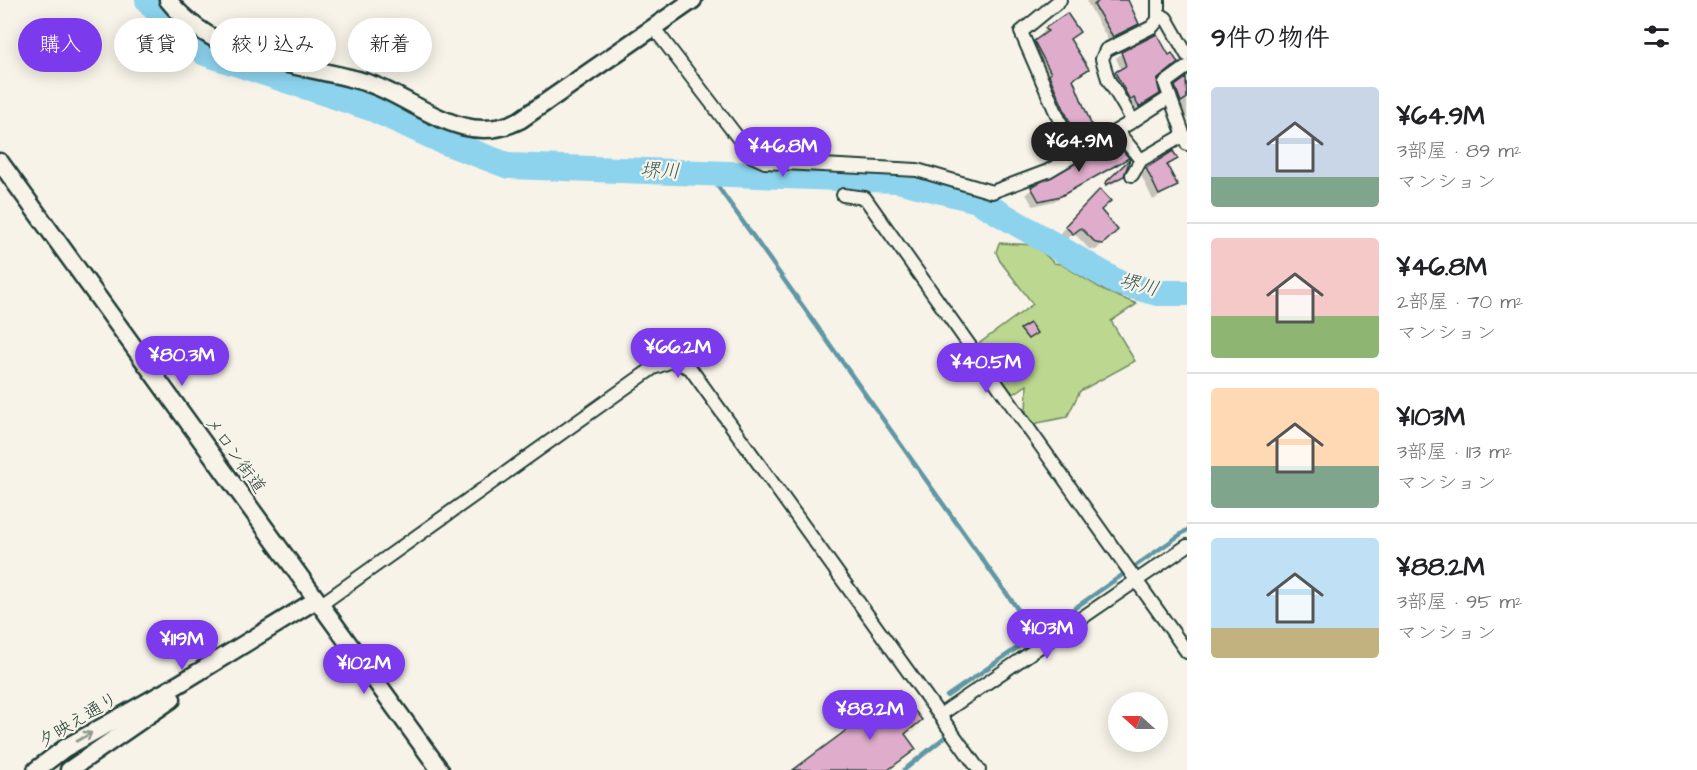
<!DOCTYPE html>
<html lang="ja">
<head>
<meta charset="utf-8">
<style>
	body { margin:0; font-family:"Architects Daughter","Klee One",sans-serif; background:#f6f6f6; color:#202124; height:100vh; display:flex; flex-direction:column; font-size:22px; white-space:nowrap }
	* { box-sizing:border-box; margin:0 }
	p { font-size:20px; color:#757577 }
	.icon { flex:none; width:33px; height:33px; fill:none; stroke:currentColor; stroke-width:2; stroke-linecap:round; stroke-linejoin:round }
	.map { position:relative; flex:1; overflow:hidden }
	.drawer { display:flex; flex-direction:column; background:#fff; width:510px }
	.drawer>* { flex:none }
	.top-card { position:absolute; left:18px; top:18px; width:570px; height:54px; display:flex; gap:12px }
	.needle { width:39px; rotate:291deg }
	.buttons { position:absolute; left:1108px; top:692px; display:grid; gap:12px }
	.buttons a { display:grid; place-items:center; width:60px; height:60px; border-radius:50%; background:#fff; box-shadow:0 3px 15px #0003; font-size:30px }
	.price { position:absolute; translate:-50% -51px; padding:0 14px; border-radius:21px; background:#7c3aed; color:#fff; font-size:20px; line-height:39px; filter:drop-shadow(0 2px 3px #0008) }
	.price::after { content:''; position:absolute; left:50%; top:36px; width:18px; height:14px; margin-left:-9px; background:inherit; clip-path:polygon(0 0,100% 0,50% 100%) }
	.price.selected { background:#222; color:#fff }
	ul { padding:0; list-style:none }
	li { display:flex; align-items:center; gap:18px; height:150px; padding:0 24px }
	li+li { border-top:2px solid #e0e0e0 }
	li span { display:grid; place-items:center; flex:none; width:168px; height:120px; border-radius:6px; color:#555 }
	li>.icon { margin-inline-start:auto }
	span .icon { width:72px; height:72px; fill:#fffc; stroke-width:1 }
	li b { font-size:26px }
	h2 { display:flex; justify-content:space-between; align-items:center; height:72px; padding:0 24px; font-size:26px }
	.pill { padding:0 21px; border-radius:27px; background:#fff; box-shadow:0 3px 15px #0003; font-size:21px; line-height:54px }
	.pill.selected { background:#7c3aed; color:#fff }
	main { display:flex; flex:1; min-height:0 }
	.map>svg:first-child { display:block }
</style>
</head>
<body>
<main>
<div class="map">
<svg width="1187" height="770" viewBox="0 0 1187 770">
	<rect width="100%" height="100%" fill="#f7f3e8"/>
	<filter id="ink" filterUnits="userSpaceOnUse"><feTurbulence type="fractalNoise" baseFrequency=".0167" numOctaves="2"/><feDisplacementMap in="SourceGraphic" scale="12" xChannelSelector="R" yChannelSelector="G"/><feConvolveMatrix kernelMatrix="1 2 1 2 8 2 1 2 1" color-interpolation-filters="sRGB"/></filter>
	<g filter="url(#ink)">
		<polygon fill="#bcd78f" stroke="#6e8a62" stroke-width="1.5" points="999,243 1035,245 1054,263 1061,264 1107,292 1137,304 1111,321 1135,361 1080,391 1067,417 1033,424 1026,414 1027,385 1012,395 977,345 1033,304 1000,261 996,252"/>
		<g fill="#0003">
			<polygon points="1089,0 1124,0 1137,24 1108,40 1087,2"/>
			<polygon points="1046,29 1078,32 1069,40 1087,69 1072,80 1093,134 1073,147 1030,47 1043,36 1042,34"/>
			<polygon points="1122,53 1156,80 1158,93 1133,111 1110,79 1121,70 1116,58"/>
			<polygon points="1187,79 1187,119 1172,91"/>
			<polygon points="1106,148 1127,158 1054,201 1033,206 1026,194 1032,189"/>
			<polygon points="1176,159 1167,167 1176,186 1153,200 1141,175 1147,169"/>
			<polygon points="1126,165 1123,176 1116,182 1104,187"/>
			<polygon points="1100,191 1100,210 1116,230 1096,250 1089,249 1074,233 1066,239 1060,233"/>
		</g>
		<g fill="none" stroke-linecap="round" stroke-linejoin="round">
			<g stroke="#6197a4" stroke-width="4.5">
				<polyline points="709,174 1036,635 1187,530"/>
				<polyline points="947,696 1036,635"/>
				<polyline points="904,770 945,737 945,728"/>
			</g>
			<polyline stroke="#8dd3ee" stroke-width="26" points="148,0 170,26 205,53 373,109 440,140 509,166 897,180 977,200 1117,282 1157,293 1187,293"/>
		</g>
		<g fill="#dfadcb" stroke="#1f3d34" stroke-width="1.5">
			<polygon points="1100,0 1128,0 1139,24 1113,37 1094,5"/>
			<polygon points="1067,13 1080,32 1070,39 1089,69 1073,79 1095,134 1079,143 1049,75 1051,73 1034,41 1048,31 1045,28"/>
			<polygon points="1157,34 1169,55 1172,53 1178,63 1157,80 1160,94 1139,107 1134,98 1130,100 1115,72 1126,66 1121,52"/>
			<polygon points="1186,78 1187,98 1181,102 1175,86"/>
			<polygon points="1118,145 1129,158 1061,196 1039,201 1031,187 1106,147 1112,149"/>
			<polygon points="1173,151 1178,159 1167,165 1178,186 1159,195 1146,168"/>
			<polygon points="1130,159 1124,176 1106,185 1105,183"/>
			<polygon points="1100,189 1111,201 1101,210 1118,230 1103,244 1096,243 1081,228 1073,234 1065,226"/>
			<polygon points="1030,323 1037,333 1028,339 1020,329"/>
			<polygon points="899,691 922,720 905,734 916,749 888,770 793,770"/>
		</g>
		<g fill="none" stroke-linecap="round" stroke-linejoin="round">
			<defs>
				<g id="street">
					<polyline points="1060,0 1021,32 1075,156"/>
					<polyline points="1158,13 1166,18 1187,55"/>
					<polyline points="653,27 752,156 765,162 917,170 992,192 1048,171 1133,121 1108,79 1102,59 1106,50 1152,27 1158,20 1158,0"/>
					<polyline points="1187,67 1165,83 1187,144"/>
					<polyline points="1133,121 1170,97"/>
					<polyline points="1117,131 1141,160"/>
					<polyline points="1132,175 1141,160 1184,135"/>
					<polyline points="843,195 865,198 1187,652"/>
					<polyline points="320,605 653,368 672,361 690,368 979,770"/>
					<polyline points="940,715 1187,546"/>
				</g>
				<g id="secondary">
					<path d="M168 0C215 59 290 62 358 80 413 94 460 151 520 120L693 0"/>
					<polyline points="0,162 440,770"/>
					<polyline points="36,770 65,748 179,684 316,600"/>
					<polyline points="69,770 172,699"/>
				</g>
			</defs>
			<use href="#street" stroke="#1f3d34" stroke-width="16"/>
			<use href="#secondary" stroke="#1f3d34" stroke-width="21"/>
			<use href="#street" stroke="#f7f3e8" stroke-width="12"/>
			<use href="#secondary" stroke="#f7f3e8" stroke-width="16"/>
		</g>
		<defs><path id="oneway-shaft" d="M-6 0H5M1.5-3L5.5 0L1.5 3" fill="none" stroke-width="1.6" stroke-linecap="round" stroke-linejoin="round" transform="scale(1.5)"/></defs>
		<use stroke="#8b988e" href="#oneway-shaft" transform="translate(84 737) rotate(-30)"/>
	</g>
	<g text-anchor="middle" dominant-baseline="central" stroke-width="4.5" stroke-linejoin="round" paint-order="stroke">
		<g font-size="18" fill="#1f3d34" stroke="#f7f3e8">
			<text transform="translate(235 455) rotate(54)">メロン街道</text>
			<text transform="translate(78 720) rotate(-31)">夕映え通り</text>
		</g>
		<g font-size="20" font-style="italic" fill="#355b59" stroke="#f7f3e8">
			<text transform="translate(660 171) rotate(2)">堺川</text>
			<text transform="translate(1139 285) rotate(15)">堺川</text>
		</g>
	</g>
</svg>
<div class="buttons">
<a><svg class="needle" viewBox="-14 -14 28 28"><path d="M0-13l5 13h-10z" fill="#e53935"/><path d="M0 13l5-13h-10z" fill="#757577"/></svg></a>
</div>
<b class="price selected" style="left:1079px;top:173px">¥64.9M</b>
<b class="price" style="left:783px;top:178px">¥46.8M</b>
<b class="price" style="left:678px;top:379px">¥66.2M</b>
<b class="price" style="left:182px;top:387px">¥80.3M</b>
<b class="price" style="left:986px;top:394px">¥40.5M</b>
<b class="price" style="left:1047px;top:660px">¥103M</b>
<b class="price" style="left:182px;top:671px">¥119M</b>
<b class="price" style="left:364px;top:695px">¥102M</b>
<b class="price" style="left:870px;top:741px">¥88.2M</b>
<div class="top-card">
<a class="pill selected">購入</a>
<a class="pill">賃貸</a>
<a class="pill">絞り込み</a>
<a class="pill">新着</a>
</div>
</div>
<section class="drawer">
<h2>9件の物件<svg class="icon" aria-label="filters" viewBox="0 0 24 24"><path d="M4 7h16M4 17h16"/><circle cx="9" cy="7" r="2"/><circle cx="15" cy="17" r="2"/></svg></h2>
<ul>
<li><span style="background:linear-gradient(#c9d6e8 75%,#7fa58c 0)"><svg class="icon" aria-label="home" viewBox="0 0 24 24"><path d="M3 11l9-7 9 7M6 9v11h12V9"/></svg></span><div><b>¥64.9M</b><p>3部屋 · 89 m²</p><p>マンション</p></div></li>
<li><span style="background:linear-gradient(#f6c9c9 65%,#8fb573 0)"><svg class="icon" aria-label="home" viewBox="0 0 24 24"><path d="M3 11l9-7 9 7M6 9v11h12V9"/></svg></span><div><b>¥46.8M</b><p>2部屋 · 70 m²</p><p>マンション</p></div></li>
<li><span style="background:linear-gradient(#ffd9b3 65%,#7fa58c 0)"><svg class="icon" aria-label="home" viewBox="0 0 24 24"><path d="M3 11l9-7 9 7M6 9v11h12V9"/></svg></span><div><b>¥103M</b><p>3部屋 · 113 m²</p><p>マンション</p></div></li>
<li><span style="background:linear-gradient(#bfe0f5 75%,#c2b280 0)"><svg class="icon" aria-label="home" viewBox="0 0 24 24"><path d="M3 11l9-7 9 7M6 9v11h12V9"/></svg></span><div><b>¥88.2M</b><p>3部屋 · 95 m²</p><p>マンション</p></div></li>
</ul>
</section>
</main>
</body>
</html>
